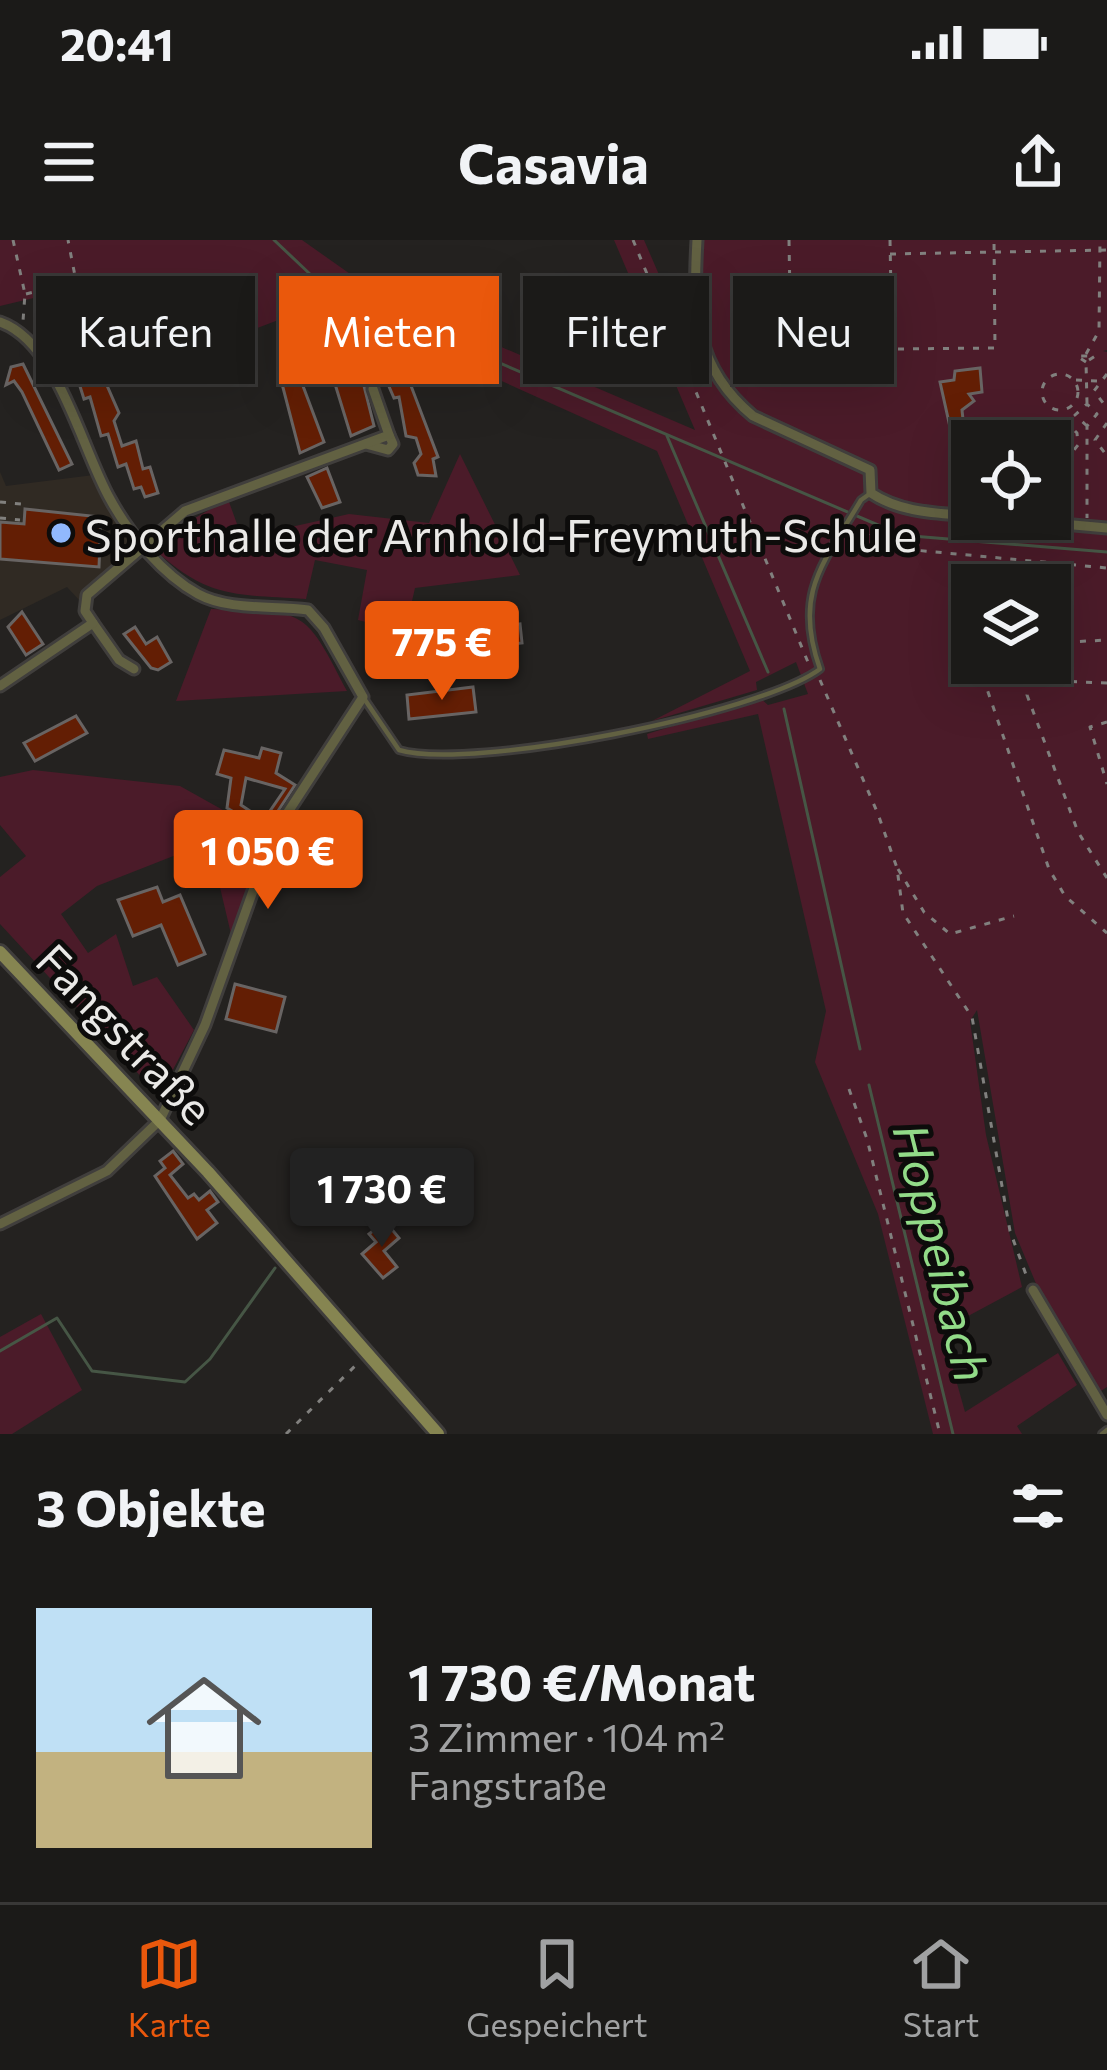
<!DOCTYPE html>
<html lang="de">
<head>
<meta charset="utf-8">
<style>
	body { margin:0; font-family:Commissioner,sans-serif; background:#282725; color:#f1f3f6; height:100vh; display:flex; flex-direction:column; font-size:45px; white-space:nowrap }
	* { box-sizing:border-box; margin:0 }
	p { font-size:39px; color:#a0a1a2 }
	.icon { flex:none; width:66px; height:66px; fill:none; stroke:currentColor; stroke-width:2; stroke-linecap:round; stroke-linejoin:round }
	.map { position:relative; height:1194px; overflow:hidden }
	.side { display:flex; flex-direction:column; background:#1b1a18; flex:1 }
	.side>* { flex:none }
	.banner { position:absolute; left:36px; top:36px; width:1035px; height:108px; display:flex; gap:24px }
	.tools { position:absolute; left:951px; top:180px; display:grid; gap:24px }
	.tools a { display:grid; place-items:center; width:120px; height:120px; border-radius:0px; background:#1b1a18; box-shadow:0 12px 48px #0002,0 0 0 3px #393837; font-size:60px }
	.price { position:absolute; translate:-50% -102px; padding:0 27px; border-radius:12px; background:#ea580c; color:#fff; font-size:39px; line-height:78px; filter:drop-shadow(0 3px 6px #0008) }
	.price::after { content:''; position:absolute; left:50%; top:72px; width:36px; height:27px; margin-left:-18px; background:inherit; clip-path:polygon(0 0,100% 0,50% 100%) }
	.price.active { background:#222; color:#fff }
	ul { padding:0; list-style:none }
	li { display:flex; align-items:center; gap:36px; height:300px; padding:0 36px }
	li+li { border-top:3px solid #393837 }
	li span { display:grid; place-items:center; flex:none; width:336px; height:240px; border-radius:0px; color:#555 }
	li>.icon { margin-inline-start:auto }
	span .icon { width:144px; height:144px; fill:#fffc; stroke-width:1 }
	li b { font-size:51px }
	h2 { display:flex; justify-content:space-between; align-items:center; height:144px; padding:0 36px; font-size:51px }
	.tag { padding:0 42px; border-radius:0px; background:#1b1a18; box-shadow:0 12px 48px #0002,0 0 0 3px #393837; font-size:42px; line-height:108px }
	.tag.active { background:#ea580c; color:#fff }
	.status { display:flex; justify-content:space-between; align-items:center; height:84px; padding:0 60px; background:#1b1a18; direction:ltr }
	.status svg { height:33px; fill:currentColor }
	header { display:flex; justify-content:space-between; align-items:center; height:156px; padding:0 36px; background:#1b1a18; font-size:54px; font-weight:700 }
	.menu { display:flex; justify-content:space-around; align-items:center; height:168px; border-top:3px solid #393837; background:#1b1a18; font-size:33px; color:#a0a1a2 }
	.menu a { display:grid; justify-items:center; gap:6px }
	.menu .active { color:#ea580c }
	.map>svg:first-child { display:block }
</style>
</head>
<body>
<div class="status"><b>20:41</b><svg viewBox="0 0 49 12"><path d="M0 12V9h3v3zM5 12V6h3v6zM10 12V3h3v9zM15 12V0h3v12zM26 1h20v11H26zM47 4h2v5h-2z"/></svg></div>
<header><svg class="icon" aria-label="menu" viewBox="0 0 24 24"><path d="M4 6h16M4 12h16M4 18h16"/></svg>Casavia<svg class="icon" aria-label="share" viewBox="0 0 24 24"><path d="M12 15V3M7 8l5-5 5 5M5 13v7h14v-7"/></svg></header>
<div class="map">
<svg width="1107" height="1194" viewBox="0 0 1107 1194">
	<rect width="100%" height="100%" fill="#242220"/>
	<polygon fill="#302a23" points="0,232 6,246 94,235 139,303 93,345 82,363 67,347 0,380"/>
	<g fill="#4b1b29" fill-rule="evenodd">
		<path d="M0 0H302L380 55 695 190 614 0H644L673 67 689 68 704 100 699 60 702 0H1107V110L1103 111 1107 112V1147L1096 1154 1042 1058 1015 993 977 770 970 781 986 895 1022 1047 942 1090 965 1172 1058 1113 1077 1145 1017 1186 1022 1194H933L878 974 815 822 826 771 758 474 648 499 647 494 761 459 768 465 808 454 796 422 756 442 757 450 652 481 750 431 657 211 326 62 128 137 105 41 0 66ZM972 201H1050V279H972ZM972 345H1050V423H972Z"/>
		<path d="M460 214 520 335 415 348 405 392 358 380 367 330 315 320 306 359C238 354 211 360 157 312V300L228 259 242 298 349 274 429 283Z"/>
		<path d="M211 369C306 373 303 365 347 451L176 461Z"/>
		<polygon points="33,530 180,546 271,597 231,694 214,622 176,615 97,646 61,674 88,713 116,694 133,746 157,737 194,790 159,856 0,684 0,637 26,616 0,585 0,537"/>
		<polygon points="41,1074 82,1150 12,1194 0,1194 0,1097"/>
	</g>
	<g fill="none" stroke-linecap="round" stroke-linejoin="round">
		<g stroke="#465645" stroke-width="3">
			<polyline points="274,0 311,35 364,65 885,288 912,296 1107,312"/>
			<polyline points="667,196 768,432"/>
			<polyline points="784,469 860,809"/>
			<polyline points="869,845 953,1194"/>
			<polyline points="0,1111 57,1078 92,1131 185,1142 210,1119 275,1028"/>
		</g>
	</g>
	<g fill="#631e04" stroke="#686463" stroke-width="3">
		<polygon points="339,88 351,125 358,122 374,186 351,196 319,92"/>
		<polygon points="23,124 72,224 59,230 22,152 14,141 6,145 11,127"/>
		<polygon points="98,125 119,173 114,181 122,206 136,201 143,229 150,227 158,253 145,257 141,247 134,249 126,224 118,227 108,194 101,196 90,157 84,159 78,140 89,135 86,128"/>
		<polygon points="391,125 393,131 405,130 438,217 433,219 436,236 418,235 414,223 421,214 416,198 406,196 399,157 394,158 381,128"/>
		<polygon points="980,128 982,152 969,154 974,161 962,170 964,189 954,205 940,142 954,140 955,131"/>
		<polygon points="297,130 324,202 300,213 281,140"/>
		<polygon points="327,228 340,262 322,268 307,237"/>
		<polygon points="25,269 101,277 99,327 0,319 0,282 24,284"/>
		<polygon points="22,372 43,404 26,415 8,387"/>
		<polygon points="520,384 522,403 504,405 506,424 447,433 443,399 457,397 459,415 486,412 484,388"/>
		<polygon points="135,387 146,404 157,397 171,422 158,430 151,428 124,394"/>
		<polygon points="473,447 476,472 409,479 407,455"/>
		<polygon points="76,476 87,493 35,521 24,503"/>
		<polygon points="262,508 281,513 276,533 295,545 274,577 268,574 285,549 246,538 241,565 253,573 249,581 227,568 231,538 217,534 224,510 259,518"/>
		<polygon points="157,647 163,662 180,655 205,714 178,725 161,685 133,696 118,660"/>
		<polygon points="235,744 285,757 276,792 226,779"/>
		<polygon points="173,911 183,924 170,935 188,958 194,954 199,960 210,951 218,962 207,970 217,983 197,999 155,936 165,928 160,921"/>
		<polygon points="385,981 399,998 384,1011 397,1027 383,1038 362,1014 376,1002 369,994"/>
	</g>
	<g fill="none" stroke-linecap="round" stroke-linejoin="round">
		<defs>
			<g id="lane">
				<path d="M363 457 399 510C470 531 759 474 820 429 793 353 823 324 861 260L871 253"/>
				<polyline points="1102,1194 1107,1190"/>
			</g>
			<g id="street">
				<path d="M697 0C693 72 694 127 753 176L870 230 871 253C901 273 937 273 972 276"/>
				<path d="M0 82C58 102 81 208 110 259 129 294 163 335 198 354 229 371 274 365 308 370L324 388 363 457 273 595 205 785 160 880 107 931 0 984"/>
				<polyline points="366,204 388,210 393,204 389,195"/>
				<polyline points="1008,279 1107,288"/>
				<polyline points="93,383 119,420 134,429"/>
				<polyline points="0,446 93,383 85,371 87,355 185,271 389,195 373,149"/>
				<polyline points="1033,1050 1107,1175"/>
			</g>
			<polyline id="secondary" points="0,712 208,932 438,1194"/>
		</defs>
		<use href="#lane" stroke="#403e3c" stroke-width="10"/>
		<use href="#street" stroke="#403e3c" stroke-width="15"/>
		<use href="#secondary" stroke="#403e3c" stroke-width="18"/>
		<g stroke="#81807e" stroke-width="3" stroke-dasharray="6 9" stroke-linecap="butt">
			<polyline points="13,0 25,54 23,81"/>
			<polyline points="633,0 810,427"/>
			<polyline points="789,0 790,58"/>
			<polyline points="890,0 892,107"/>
			<polyline points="890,14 1107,10"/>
			<polyline points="26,54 76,41 68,0"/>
			<polyline points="1086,114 1099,91 1100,0"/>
			<polyline points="892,118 892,109 995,108 994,0"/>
			<polyline points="1086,122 1077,116 1095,116 1086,122 1087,163"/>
			<polyline points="1107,134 1094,151 1107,168"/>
			<circle cx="1060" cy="152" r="18"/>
			<polyline points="1076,140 1098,141"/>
			<polyline points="1107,183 1095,200 1107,216"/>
			<polyline points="1087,186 1075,175 1087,164 1097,174 1087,186 1087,278"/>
			<polyline points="1043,201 1054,183 1068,184 1077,193 1078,205 1070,215 1050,214"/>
			<polyline points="0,262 21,264"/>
			<polyline points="0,278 20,280"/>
			<polyline points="849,289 914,310 1107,328"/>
			<polyline points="1050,403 1107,400"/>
			<polyline points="978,423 1049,629 1065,656 1107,693"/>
			<polyline points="820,440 878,574 897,628 903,673 972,777 1010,991 1028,1040"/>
			<polyline points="1107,443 1033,440 1027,455 1078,592 1107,638"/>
			<polyline points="1107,482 1090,487 1107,544"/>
			<polyline points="898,629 924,672 950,694 1014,676"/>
			<polyline points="849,849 867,899 940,1194"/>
			<polyline points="286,1194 358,1123"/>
		</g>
		<use href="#lane" stroke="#626142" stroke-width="4.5"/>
		<use href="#street" stroke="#626142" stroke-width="9"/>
		<use href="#secondary" stroke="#868551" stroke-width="12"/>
	</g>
	<circle fill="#91b8fd" stroke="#0d0c0b" stroke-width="4.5" cx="61" cy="293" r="12"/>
	<g text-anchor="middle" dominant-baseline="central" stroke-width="10" stroke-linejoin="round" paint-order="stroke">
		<g font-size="45" fill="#eae9e7" stroke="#0d0c0b" text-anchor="start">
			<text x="85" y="293">Sporthalle der Arnhold-Freymuth-Schule</text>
		</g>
		<g font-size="45" fill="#eae9e7" stroke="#0d0c0b">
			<text transform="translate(126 793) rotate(46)">Fangstraße</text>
		</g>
		<g font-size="48" font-style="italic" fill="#92db88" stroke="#0d0c0b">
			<text transform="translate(943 1012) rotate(76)">Hoppeibach</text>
		</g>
	</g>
</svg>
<div class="tools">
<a><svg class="icon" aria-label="locate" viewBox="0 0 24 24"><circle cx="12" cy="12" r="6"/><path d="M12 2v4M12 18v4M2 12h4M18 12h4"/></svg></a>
<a><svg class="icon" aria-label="layers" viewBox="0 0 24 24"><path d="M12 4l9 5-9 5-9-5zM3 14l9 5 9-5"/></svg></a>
</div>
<b class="price" style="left:442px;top:463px">775 €</b>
<b class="price" style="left:268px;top:672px">1 050 €</b>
<b class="price active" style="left:382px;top:1010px">1 730 €</b>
<div class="banner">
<a class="tag">Kaufen</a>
<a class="tag active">Mieten</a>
<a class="tag">Filter</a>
<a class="tag">Neu</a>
</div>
</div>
<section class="side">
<h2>3 Objekte<svg class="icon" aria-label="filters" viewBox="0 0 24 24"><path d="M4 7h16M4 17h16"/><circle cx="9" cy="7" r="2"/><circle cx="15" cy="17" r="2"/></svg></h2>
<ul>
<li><span style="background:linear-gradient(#bfe0f5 60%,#c2b280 0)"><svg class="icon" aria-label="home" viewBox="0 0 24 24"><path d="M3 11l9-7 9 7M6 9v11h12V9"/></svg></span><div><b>1 730 €/Monat</b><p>3 Zimmer · 104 m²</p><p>Fangstraße</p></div></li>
</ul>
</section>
<nav class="menu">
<a class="active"><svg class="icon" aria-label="map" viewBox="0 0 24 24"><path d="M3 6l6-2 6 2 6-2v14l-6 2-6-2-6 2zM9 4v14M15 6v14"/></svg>Karte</a>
<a><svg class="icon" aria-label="saved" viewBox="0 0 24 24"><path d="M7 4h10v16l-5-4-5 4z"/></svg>Gespeichert</a>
<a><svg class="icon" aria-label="home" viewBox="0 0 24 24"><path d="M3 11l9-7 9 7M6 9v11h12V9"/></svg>Start</a>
</nav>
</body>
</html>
